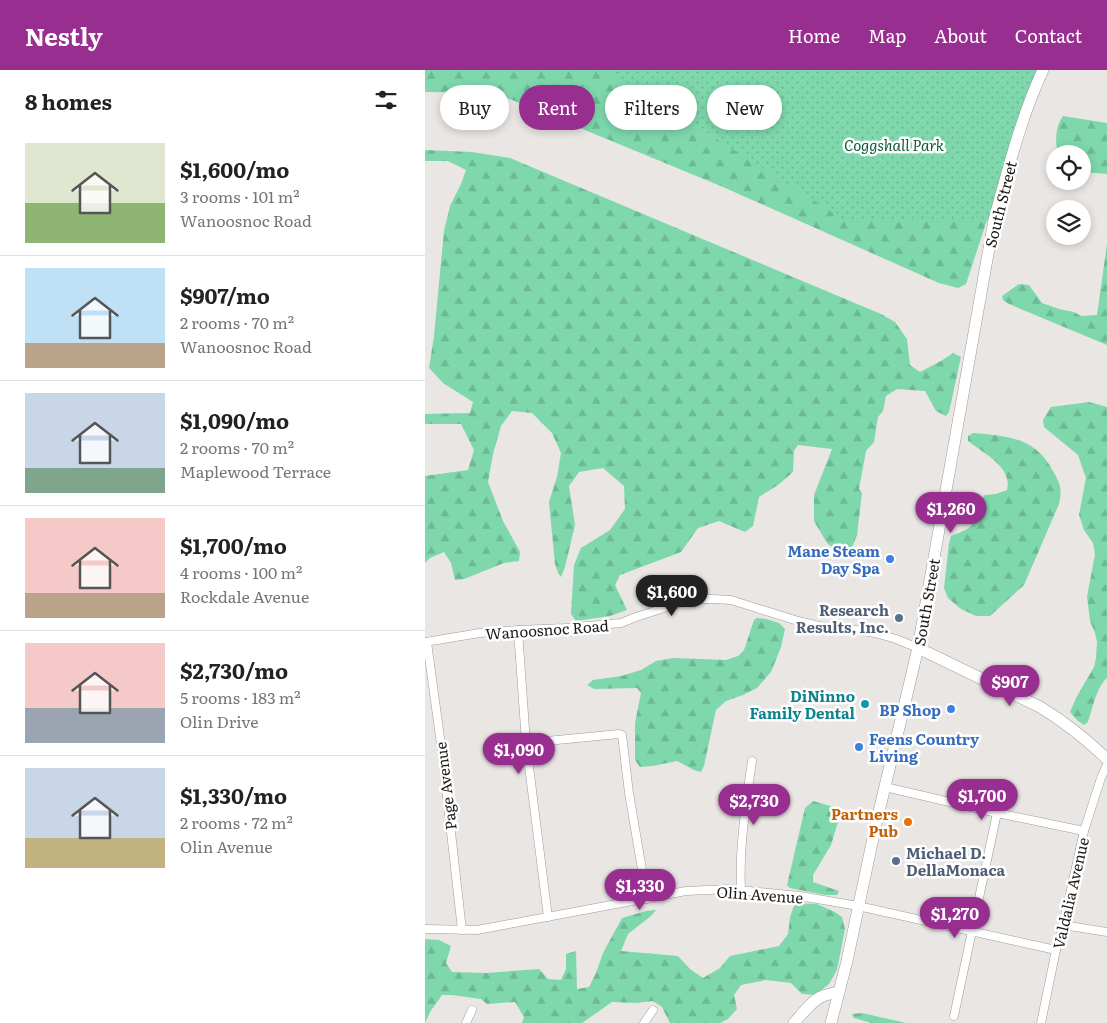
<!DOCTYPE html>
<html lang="en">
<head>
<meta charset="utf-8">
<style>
	body { margin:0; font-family:Literata,serif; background:#f2f2f2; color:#222; height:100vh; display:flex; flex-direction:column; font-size:19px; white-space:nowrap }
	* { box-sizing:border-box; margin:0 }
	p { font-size:16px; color:#767676 }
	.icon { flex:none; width:28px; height:28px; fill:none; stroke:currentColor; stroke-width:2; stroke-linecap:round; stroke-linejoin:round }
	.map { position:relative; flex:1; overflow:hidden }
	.sheet { display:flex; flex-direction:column; background:#fff; width:425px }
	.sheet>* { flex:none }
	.hud { position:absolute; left:15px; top:15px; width:475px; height:45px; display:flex; gap:10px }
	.tools { position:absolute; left:621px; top:75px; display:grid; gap:10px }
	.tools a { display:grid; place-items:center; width:45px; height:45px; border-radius:50%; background:#fff; box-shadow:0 2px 8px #0003; font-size:25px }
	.price { position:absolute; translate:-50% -42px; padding:0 11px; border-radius:18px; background:#982e90; color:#fff; font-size:16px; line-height:32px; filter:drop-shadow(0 1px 2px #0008) }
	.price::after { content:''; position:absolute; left:50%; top:30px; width:15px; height:11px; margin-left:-8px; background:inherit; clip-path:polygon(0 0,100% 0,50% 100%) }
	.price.selected { background:#222; color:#fff }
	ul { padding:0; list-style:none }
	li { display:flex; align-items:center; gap:15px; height:125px; padding:0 25px }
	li+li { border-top:1px solid #e0e0e0 }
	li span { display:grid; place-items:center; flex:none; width:140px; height:100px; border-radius:0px; color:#555 }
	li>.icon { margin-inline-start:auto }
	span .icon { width:60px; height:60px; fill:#fffc; stroke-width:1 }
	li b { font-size:21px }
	h2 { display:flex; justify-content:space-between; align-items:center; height:60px; padding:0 25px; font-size:21px }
	.chip { padding:0 18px; border-radius:22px; background:#fff; box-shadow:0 2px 8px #0003; font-size:18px; line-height:45px }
	.chip.selected { background:#982e90; color:#fff }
	header { display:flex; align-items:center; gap:30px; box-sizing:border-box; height:70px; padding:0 25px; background:#982e90; color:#fff }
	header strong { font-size:24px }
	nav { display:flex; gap:28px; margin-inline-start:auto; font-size:18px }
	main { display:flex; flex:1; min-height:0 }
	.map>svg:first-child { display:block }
</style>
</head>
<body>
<header>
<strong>Nestly</strong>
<nav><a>Home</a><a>Map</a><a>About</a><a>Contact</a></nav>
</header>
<main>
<section class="sheet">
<h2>8 homes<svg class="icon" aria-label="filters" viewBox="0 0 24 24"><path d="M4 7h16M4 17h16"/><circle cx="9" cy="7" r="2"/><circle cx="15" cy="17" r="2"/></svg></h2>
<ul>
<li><span style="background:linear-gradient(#dfe7d0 60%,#8fb573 0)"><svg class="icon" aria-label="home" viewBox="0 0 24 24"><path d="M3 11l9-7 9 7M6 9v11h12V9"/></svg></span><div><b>$1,600/mo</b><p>3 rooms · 101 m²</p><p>Wanoosnoc Road</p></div></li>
<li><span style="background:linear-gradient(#bfe0f5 75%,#b9a48a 0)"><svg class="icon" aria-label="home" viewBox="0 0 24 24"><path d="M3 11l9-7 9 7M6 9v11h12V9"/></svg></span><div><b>$907/mo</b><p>2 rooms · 70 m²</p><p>Wanoosnoc Road</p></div></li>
<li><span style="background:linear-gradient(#c9d6e8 75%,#7fa58c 0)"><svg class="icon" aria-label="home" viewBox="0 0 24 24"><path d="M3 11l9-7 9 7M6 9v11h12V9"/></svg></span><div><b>$1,090/mo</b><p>2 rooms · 70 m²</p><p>Maplewood Terrace</p></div></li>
<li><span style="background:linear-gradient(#f6c9c9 75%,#b9a48a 0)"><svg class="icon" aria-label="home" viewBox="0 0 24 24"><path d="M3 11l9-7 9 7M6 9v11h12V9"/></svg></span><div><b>$1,700/mo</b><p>4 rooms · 100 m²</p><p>Rockdale Avenue</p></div></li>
<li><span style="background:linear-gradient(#f6c9c9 65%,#9aa5b1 0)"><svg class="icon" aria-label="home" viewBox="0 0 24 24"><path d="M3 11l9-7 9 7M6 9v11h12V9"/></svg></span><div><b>$2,730/mo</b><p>5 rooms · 183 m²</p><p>Olin Drive</p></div></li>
<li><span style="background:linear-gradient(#c9d6e8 70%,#c2b280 0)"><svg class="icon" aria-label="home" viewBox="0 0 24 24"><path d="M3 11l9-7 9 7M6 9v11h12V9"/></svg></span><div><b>$1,330/mo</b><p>2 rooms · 72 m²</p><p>Olin Avenue</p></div></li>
</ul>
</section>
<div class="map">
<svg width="682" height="953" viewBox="0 0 682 953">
	<defs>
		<pattern id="forest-firs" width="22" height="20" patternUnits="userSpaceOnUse" patternTransform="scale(1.25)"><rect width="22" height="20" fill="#7ed8ac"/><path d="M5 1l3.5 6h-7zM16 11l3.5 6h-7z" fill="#6cb993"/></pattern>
		<pattern id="park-dots" width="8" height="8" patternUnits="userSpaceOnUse" patternTransform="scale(1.25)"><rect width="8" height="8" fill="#7ed8ac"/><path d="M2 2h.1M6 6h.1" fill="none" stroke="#6cb993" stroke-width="1.8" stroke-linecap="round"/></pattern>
	</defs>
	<rect width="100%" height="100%" fill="#e9e6e4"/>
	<g fill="url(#forest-firs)">
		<polygon points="0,0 439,0 566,132 562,150 541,214 533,218 514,213 298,117 70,23 0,22"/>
		<path d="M638 46 682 53V104L658 102V84H633C630 71 630 57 638 46Z"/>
		<polygon points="0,80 47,82 85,88 456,244 470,252 482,269 485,295 495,302 516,291 528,283 536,287 524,342 521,346 511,341 500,321 472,319 461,326 458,341 453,347 449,372 441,381 434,419 437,423 432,465 428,475 426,489 415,484 402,473 389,451 389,425 407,379 373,375 369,381 368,402 353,415 334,427 328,456 320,462 294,451 273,458 256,482 195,505 190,515 202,540 185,546 151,551 146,544 149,495 156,478 185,460 200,439 199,416 178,398 154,402 144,416 150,455 140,497 136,507 133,503 130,494 124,432 132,407 136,383 127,363 107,343 87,341 76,356 68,384 63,412 78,451 95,482 94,491 79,493 39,509 30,510 26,493 19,482 5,488 0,493 0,406 43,400 49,380 36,354 0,354 0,344 45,343 48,332 18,313 4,298 9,266 19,161 25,136 36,114 41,100 23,91 0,91"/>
		<polygon points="682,174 682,275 584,234 578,230 577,226 594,214 604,215 617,233 634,239 649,242 656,246 672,245"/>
		<path d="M664 332 682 337V608C672 616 667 640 663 652L659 655 653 651 645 642 651 628 669 597 671 588 672 572 670 563 665 551 662 527 670 484 668 473 659 460 654 445 661 408 653 385 619 357 618 350 626 337Z"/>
		<path d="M548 363C582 366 610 367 628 401 636 415 637 419 634 434L599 515 565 546H551L536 539 523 528 519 518 524 473 526 466C534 463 546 459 550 451 555 441 550 434 560 425L571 424 582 420C588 397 558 383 543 371V366Z"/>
		<polygon points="332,548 341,549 354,553 360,559 356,577 346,602 332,618 318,625 301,631 291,640 279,696 276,702 269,700 252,691 228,696 215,697 210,690 210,653 216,623 212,618 169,619 162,615 168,610 196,606 216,600 231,591 248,588 301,590 313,586 319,580 329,550"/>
		<polygon points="388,731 409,737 415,741 414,749 406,775 388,805 388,812 414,821 412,825 400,825 365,818 362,815 380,738"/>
		<polygon points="370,833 392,834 410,842 417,847 420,859 412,900 404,914 390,925 377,924 366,913 341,910 316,915 309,925 312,939 303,949 295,953 245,953 237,937 228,931 211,933 187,932 157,953 97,953 99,947 90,932 62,934 56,929 27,925 17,925 5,942 0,953 0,869 14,870 26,876 21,893 27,902 61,903 114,899 123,909 136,910 141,899 141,884 151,881 152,919 164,917 171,903 178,883 197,848 221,841 231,840 226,846 203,864 196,881 253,886 265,899 278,908 295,898 305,886 354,876 363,864 365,847"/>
		<polygon points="437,943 481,953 446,953 429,948 427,944"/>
	</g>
	<polygon fill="url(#park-dots)" points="176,0 618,0 569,150 562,150 418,149 184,1"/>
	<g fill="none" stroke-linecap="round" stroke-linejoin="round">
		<defs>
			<g id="street">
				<polyline points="93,560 101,673 123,847"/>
				<polyline points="0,572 55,563 93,560 141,558 196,553 211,547 267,529 288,529 306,530 373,551 390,555 405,558 425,559 450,563 471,569 493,578"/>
				<polyline points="2,572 17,682 37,860"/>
				<polyline points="101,673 194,664 197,665 204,723 222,829"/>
				<polyline points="460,717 572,743 659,761"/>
				<path d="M316 820C314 776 321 734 327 691"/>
				<polyline points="638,855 682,862"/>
				<polyline points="0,859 52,860 261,821 305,819 375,826 433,836 631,880"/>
				<polyline points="529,946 572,743"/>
				<polyline points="41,953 47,940"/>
				<polyline points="219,953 228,940"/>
				<polyline points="616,953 631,880 639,851 659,761 676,708 682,695"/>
			</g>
			<g id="secondary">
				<path d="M493 578 615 637C640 652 661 669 682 689"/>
				<path d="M369 953C377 944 387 930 398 926 403 924 409 923 414 922"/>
				<path d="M406 953 422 891 451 754 493 578 569 150C583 100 596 47 618 0"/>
			</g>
		</defs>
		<use href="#street" stroke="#9f9c9a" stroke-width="9"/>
		<use href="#secondary" stroke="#9f9c9a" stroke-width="12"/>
		<use href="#street" stroke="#fff" stroke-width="8"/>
		<use href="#secondary" stroke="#fff" stroke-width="11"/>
	</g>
	<g fill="#3f7fe0" stroke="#fff" stroke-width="2">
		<circle cx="465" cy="489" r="5"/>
		<circle cx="526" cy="639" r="5"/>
		<circle cx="434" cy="677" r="5"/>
	</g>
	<g fill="#5c6f8a" stroke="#fff" stroke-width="2">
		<circle cx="474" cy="548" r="5"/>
		<circle cx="471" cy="791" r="5"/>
	</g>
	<circle fill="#0f9aa8" stroke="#fff" stroke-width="2" cx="440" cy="634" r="5"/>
	<circle fill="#e8710a" stroke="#fff" stroke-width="2" cx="483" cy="752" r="5"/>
	<g text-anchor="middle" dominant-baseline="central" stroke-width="5" stroke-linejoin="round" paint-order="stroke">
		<g font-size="15" font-style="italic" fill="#0e593c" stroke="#fff">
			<text x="469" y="74">Coggshall Park</text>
		</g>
		<g font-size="15" fill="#1c1b1a" stroke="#fff">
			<text transform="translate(575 134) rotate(-76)">South Street</text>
			<text transform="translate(501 532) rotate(-80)">South Street</text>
			<text transform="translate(122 559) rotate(-4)">Wanoosnoc Road</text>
			<text transform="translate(20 716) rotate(-97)">Page Avenue</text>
			<text transform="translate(645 823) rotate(-77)">Valdalia Avenue</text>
			<text transform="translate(335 824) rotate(4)">Olin Avenue</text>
		</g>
		<g font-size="15" font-weight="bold" fill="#366cbe" stroke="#fff" text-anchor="end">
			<text x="455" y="480">Mane Steam<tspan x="455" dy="17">Day Spa</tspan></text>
			<text x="516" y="639">BP Shop</text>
			<text x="444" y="668" text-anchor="start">Feens Country<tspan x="444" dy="17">Living</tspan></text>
		</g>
		<g font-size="15" font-weight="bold" fill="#4e5e75" stroke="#fff" text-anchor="end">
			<text x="464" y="539">Research<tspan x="464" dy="17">Results, Inc.</tspan></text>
			<text x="481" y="782" text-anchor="start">Michael D.<tspan x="481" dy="17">DellaMonaca</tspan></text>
		</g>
		<g font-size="15" font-weight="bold" fill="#0d838f" stroke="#fff" text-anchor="end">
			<text x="430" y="625">DiNinno<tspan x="430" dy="17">Family Dental</tspan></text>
		</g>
		<g font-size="15" font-weight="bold" fill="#c56008" stroke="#fff" text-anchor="end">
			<text x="473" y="743">Partners<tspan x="473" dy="17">Pub</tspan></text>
		</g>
	</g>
</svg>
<div class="tools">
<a><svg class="icon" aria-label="locate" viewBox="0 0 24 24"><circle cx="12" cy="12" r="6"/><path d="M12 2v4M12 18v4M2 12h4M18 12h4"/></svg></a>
<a><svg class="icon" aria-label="layers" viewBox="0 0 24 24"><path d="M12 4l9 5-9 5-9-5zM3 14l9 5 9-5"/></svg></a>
</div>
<b class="price" style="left:526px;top:464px">$1,260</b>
<b class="price selected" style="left:247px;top:547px">$1,600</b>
<b class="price" style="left:585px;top:637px">$907</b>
<b class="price" style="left:94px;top:705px">$1,090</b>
<b class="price" style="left:557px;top:751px">$1,700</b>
<b class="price" style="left:329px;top:756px">$2,730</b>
<b class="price" style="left:215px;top:841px">$1,330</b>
<b class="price" style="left:530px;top:869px">$1,270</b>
<div class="hud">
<a class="chip">Buy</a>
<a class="chip selected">Rent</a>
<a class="chip">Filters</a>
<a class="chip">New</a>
</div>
</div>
</main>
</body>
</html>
